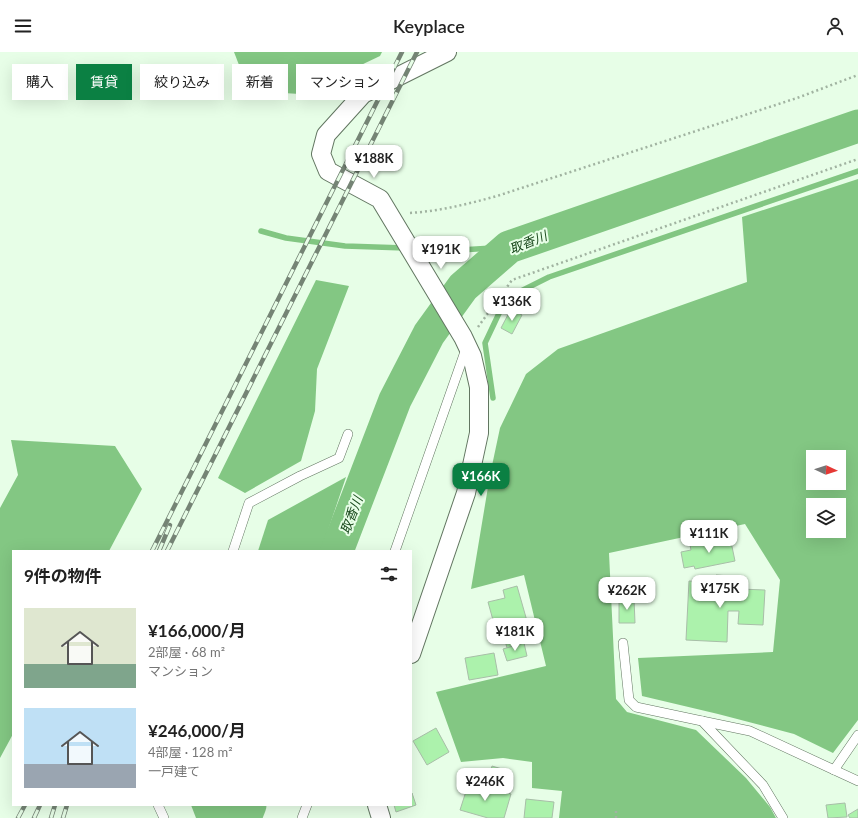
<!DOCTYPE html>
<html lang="ja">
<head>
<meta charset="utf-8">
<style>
	body { margin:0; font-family:Lato,"Noto Sans JP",sans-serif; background:#f2f2f2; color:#222; height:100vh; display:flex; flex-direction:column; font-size:15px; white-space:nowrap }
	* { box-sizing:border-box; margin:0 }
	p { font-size:13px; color:#767676 }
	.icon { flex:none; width:22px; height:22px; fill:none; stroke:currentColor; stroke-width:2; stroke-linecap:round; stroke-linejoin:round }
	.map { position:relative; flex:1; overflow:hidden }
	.panel { position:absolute; left:12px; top:498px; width:400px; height:256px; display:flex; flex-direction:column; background:#fff; border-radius:0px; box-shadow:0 4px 16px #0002 }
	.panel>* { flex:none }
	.top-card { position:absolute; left:12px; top:12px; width:400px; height:36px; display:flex; gap:8px }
	.needle { width:26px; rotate:93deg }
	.buttons { position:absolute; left:806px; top:398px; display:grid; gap:8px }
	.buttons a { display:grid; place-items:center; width:40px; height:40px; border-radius:0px; background:#fff; box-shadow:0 4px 16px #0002; font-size:20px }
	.price { position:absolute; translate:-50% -34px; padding:0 9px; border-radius:8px; background:#fff; color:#222; font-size:13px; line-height:26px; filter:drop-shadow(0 1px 2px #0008) }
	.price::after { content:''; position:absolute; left:50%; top:24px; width:12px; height:9px; margin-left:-6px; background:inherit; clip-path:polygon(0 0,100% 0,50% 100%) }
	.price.on { background:#0b8043; color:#fff }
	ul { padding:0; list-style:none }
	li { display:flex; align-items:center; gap:12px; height:100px; padding:0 12px }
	li span { display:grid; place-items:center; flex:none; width:112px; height:80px; border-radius:0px; color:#555 }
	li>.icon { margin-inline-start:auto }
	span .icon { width:48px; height:48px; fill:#fffc; stroke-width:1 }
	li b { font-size:17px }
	h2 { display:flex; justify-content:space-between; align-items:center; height:48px; padding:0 12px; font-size:17px }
	.pill { padding:0 14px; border-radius:0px; background:#fff; box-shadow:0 4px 16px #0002; font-size:14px; line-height:36px }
	.pill.on { background:#0b8043; color:#fff }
	header { display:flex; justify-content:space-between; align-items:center; height:52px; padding:0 12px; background:#fff; font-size:18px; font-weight:600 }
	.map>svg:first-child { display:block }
</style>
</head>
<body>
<header><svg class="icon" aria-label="menu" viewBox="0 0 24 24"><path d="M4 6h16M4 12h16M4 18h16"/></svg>Keyplace<svg class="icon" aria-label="person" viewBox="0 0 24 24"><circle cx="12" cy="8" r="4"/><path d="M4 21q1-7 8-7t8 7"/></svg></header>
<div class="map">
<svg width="858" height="766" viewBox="0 0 858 766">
	<rect width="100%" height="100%" fill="#e7fee7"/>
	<g fill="#83c783" fill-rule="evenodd">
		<polygon points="234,0 382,0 380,4 300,42 249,39"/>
		<path d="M858 127V668L833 701 794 682 718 662 642 644 638 606 773 600 780 528 745 472 609 501 616 647 627 660 696 678 746 726 770 755 776 766H559L562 739 532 736V710L503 706 461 710 436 640 546 614 524 523 471 537 490 423 500 376 526 322 558 297 747 230 742 165ZM813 405H839V431H813ZM813 453H839V479H813Z"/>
		<polygon points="316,228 349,234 317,317 315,359 301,409 245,441 218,426"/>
		<polygon points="11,388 115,394 142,437 109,499 13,499 13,682 0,706 0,456 18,423"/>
	</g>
	<g fill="#82c682">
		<polygon points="346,425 321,499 258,499 268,468"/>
		<polygon points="191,753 235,753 231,766 196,766"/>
	</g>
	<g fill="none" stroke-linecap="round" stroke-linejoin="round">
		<g stroke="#82c682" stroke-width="5.5">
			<polyline points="261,179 286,186 345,194 405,196"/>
			<polyline points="414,196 460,198 509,195"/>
			<polyline points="493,346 485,291 502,255 521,239 549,225 858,119"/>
		</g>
		<g stroke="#82c682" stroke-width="33">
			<polyline points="337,499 395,348 429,282 463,235 509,195 858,74"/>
			<polyline points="245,766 250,753"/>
		</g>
	</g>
	<g fill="#acf2ac" stroke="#a8bea8">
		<polygon points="511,257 522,263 512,282 501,276"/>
		<polygon points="730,485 735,509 695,517 694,514 684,516 681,500 691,498 690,493"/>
		<polygon points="716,523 730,524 729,547 740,547 740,537 765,538 763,573 738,572 739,559 728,559 727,590 686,588 689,529 716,531"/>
		<polygon points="625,533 637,533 638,545 626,546"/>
		<polygon points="517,534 527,569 524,569 530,589 507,596 502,578 496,579 488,550 505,546 503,538"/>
		<polygon points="619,547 634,547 635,571 619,571"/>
		<polygon points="524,591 527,604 507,609 503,597"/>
		<polygon points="494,601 498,623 469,628 465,606"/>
		<polygon points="436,676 449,700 427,713 413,689"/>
		<polygon points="492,714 512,720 507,738 487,732"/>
		<polygon points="469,730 511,742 504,766 488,766 460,758"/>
		<polygon points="412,741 416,753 396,760 394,753 411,753"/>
		<polygon points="526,747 554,750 552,766 524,766"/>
		<polygon points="845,751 847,765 828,766 826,753"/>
		<polygon points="858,757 858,766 850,766 848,763"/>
	</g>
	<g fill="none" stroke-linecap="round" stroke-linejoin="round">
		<defs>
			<g id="service">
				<polyline points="233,499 249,451 300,424 339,406 348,382"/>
				<polyline points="395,499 467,294"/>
				<polyline points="623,591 629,648 636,655 702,669 763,733 783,766"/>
				<polyline points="702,669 750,679 858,729"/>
				<polyline points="834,718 858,683"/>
				<polyline points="158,753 164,766"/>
				<polyline points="302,766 307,753"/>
			</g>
			<g id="minor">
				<polyline points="411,602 466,441 479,381 479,335 472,304 463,285 380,147 328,119 321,102 326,83 363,42 447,0"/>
				<polyline points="377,753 381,766"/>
			</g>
		</defs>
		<use href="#service" stroke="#627661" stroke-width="10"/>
		<use href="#minor" stroke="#627661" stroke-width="20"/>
		<g stroke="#a1b3a1" stroke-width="2.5" stroke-dasharray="2 3" stroke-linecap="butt">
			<path d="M410 161C440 159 468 152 497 144L797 46 858 23"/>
			<polyline points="478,275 512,228 858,107"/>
			<polyline points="616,766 616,759"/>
		</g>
		<use href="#service" stroke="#fff" stroke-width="9"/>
		<use href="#minor" stroke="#fff" stroke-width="18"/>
		<defs>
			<g id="rail">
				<polyline points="152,499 402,0"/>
				<polyline points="159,499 170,473"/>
				<polyline points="167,499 417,0"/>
				<polyline points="18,766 25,753"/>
				<polyline points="34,766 40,753"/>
				<polyline points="51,766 55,753"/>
				<polyline points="63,766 67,753"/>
			</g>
		</defs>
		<use href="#rail" stroke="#758475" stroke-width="4.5"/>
		<use href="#rail" stroke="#e7fee7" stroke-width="3" stroke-dasharray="9" stroke-linecap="butt"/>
	</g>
	<g text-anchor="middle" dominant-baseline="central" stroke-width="4" stroke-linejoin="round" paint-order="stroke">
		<g font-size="13" font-style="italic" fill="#19491c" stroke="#e7fee7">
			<text transform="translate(528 190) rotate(-22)">取香川</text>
			<text transform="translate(351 463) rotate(-69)">取香川</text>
		</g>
	</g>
</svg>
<div class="buttons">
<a><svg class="needle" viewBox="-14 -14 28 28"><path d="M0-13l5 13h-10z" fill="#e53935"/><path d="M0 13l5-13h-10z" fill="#767676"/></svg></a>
<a><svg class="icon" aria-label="layers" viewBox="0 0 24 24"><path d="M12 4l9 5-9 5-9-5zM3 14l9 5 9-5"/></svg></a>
</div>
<b class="price" style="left:374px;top:127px">¥188K</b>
<b class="price" style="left:441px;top:218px">¥191K</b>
<b class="price" style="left:512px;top:270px">¥136K</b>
<b class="price on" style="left:481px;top:445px">¥166K</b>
<b class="price" style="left:709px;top:502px">¥111K</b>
<b class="price" style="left:720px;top:557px">¥175K</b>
<b class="price" style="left:627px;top:559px">¥262K</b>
<b class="price" style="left:515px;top:600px">¥181K</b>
<b class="price" style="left:485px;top:750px">¥246K</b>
<div class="top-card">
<a class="pill">購入</a>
<a class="pill on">賃貸</a>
<a class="pill">絞り込み</a>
<a class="pill">新着</a>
<a class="pill">マンション</a>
</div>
<section class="panel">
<h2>9件の物件<svg class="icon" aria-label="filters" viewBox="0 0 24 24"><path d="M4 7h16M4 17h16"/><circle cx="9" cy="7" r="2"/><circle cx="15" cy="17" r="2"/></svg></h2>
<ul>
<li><span style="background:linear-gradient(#dfe7d0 70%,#7fa58c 0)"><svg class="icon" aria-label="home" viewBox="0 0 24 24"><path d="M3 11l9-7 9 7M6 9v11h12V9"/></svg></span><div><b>¥166,000/月</b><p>2部屋 · 68 m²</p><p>マンション</p></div></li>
<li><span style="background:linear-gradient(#bfe0f5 70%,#9aa5b1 0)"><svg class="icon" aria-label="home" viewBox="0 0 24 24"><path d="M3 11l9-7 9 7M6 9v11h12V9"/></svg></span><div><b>¥246,000/月</b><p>4部屋 · 128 m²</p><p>一戸建て</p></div></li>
</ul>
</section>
</div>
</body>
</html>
